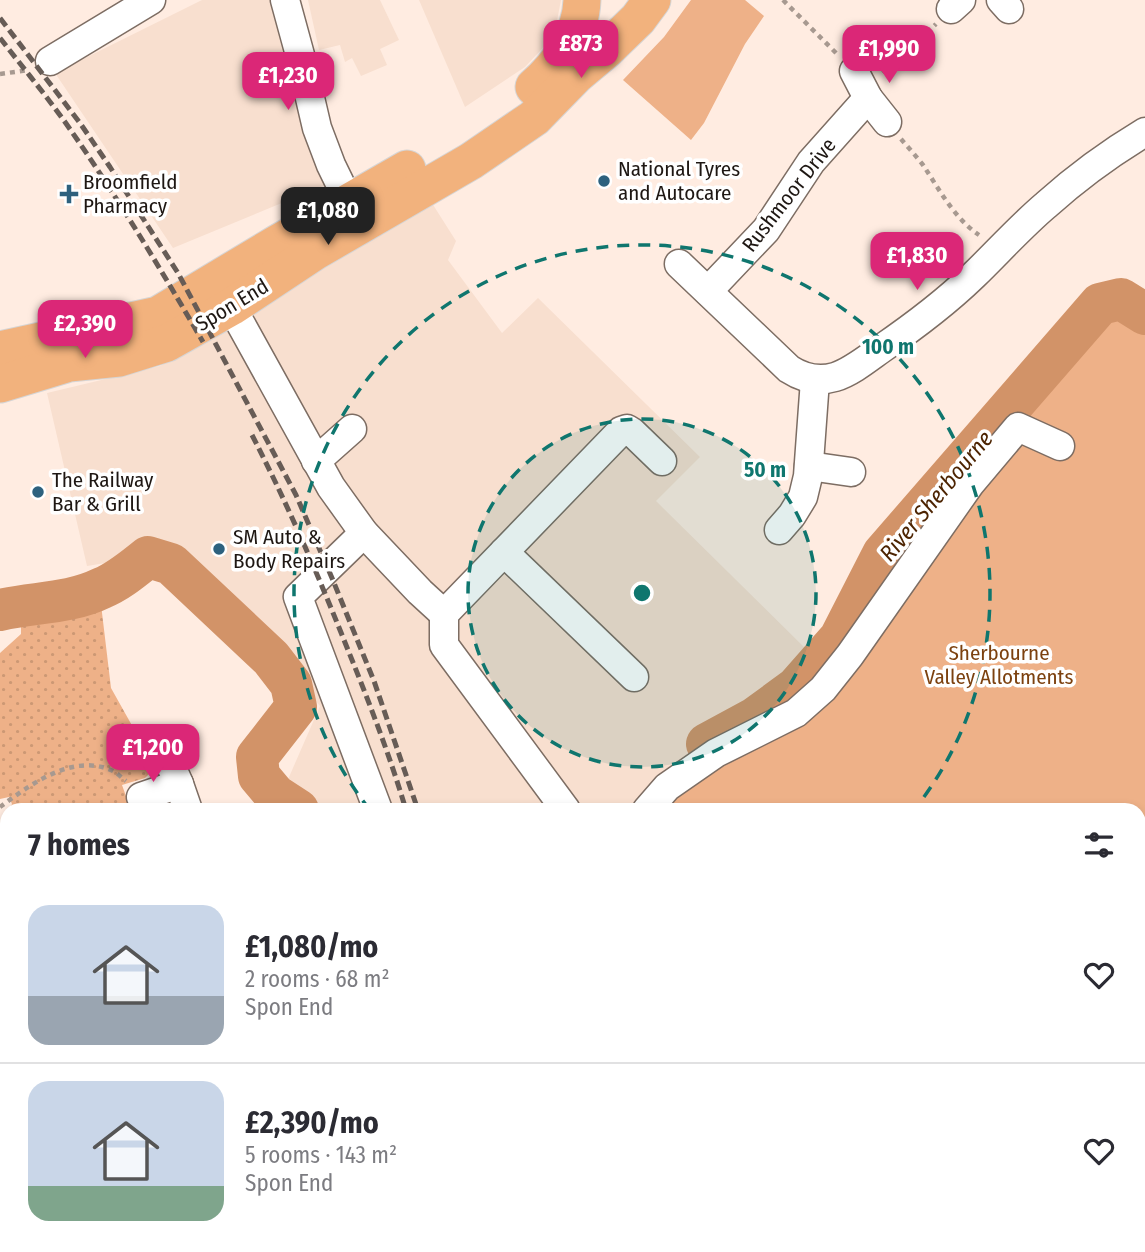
<!DOCTYPE html>
<html lang="en">
<head>
<meta charset="utf-8">
<style>
	body { margin:0; font-family:"Fira Sans Condensed",sans-serif; background:#f2f2f3; color:#2b2b33; height:100vh; display:flex; flex-direction:column; font-size:26px; white-space:nowrap }
	* { box-sizing:border-box; margin:0 }
	p { font-size:23px; color:#7c7c81 }
	.icon { flex:none; width:38px; height:38px; fill:none; stroke:currentColor; stroke-width:2; stroke-linecap:round; stroke-linejoin:round }
	.map { position:relative; flex:1; overflow:hidden }
	.drawer { position:absolute; left:0px; top:803px; width:1146px; height:450px; display:flex; flex-direction:column; background:#fff; border-radius:21px 21px 0 0; box-shadow:0 4px 10px #0003 }
	.drawer>* { flex:none }
	.price { position:absolute; translate:-50% -60px; padding:0 16px; border-radius:14px; background:#db2777; color:#fff; font-size:23px; line-height:46px; filter:drop-shadow(0 2px 4px #0008) }
	.price::after { content:''; position:absolute; left:50%; top:42px; width:21px; height:16px; margin-left:-10px; background:inherit; clip-path:polygon(0 0,100% 0,50% 100%) }
	.price.selected { background:#222; color:#fff }
	ul { padding:0; list-style:none }
	li { display:flex; align-items:center; gap:21px; height:175px; padding:0 28px }
	li+li { border-top:2px solid #e1e1e2 }
	li span { display:grid; place-items:center; flex:none; width:196px; height:140px; border-radius:21px; color:#555 }
	li>.icon { margin-inline-start:auto }
	span .icon { width:84px; height:84px; fill:#fffc; stroke-width:1 }
	li b { font-size:30px }
	h2 { display:flex; justify-content:space-between; align-items:center; height:84px; padding:0 28px; font-size:30px }
	.map>svg:first-child { display:block }
</style>
</head>
<body>
<div class="map">
<svg width="1145" height="1252" viewBox="0 0 1145 1252">
	<defs>
		<pattern id="grass-dots" width="8" height="8" patternUnits="userSpaceOnUse" patternTransform="scale(1.75)"><rect width="8" height="8" fill="#eeb188"/><path d="M2 2h.1M6 6h.1" fill="none" stroke="#cc9874" stroke-width="1.8" stroke-linecap="round"/></pattern>
		<pattern id="forest-firs" width="22" height="20" patternUnits="userSpaceOnUse" patternTransform="scale(1.75)"><rect width="22" height="20" fill="#eeb188"/><path d="M5 1l3.5 6h-7zM16 11l3.5 6h-7z" fill="#cc9874"/></pattern>
	</defs>
	<rect width="100%" height="100%" fill="#ffece1"/>
	<g fill="#f8dfcf">
		<polygon points="202,0 270,0 304,123 330,183 173,248 55,73"/>
		<polygon points="308,0 380,0 399,40 380,49 387,65 361,76 352,58 345,62 340,45 319,50"/>
		<polygon points="419,0 561,0 554,36 525,67 465,107"/>
		<polygon points="430,200 456,241 448,260 502,333 538,298 700,457 656,501 808,651 817,657 778,698 706,740 633,810 322,810 286,784 320,706 186,550 87,566 47,393 160,366 245,318 324,258"/>
		<polygon points="1139,1006 1145,1007 1145,1252 564,1252 564,1246 1139,1246"/>
	</g>
	<polygon fill="url(#grass-dots)" points="100,596 111,688 153,763 152,771 145,778 122,785 131,810 9,810 12,804 9,797 0,799 0,653 21,634 21,612 59,609"/>
	<polygon fill="url(#forest-firs)" points="1139,960 1145,960 1145,1006 1139,1005"/>
	<g fill="#eeb188">
		<polygon points="691,0 745,0 764,16 745,44 704,123 691,140 623,80 664,37"/>
		<polygon points="1120,303 1145,319 1145,960 1139,960 1139,810 664,810 684,789 768,715 807,685 847,642 890,559 924,521 1102,309"/>
	</g>
	<g fill="none" stroke-linecap="round" stroke-linejoin="round">
		<polyline stroke="#d29368" stroke-width="7" points="1139,961 1145,961"/>
		<g stroke="#d29368" stroke-width="42">
			<path d="M0 610C35 602 69 604 102 588 119 581 134 568 148 557L171 564 271 658 291 684 296 707 257 757 259 776 275 795 298 810"/>
			<polyline points="707,744 755,718 796,688 840,638 883,554 1100,304 1121,299 1145,314"/>
		</g>
		<defs>
			<g id="minor">
				<polyline points="285,0 300,55 317,128 331,165 349,202"/>
				<polyline points="1001,0 1009,9"/>
				<polyline points="951,9 961,0"/>
				<polyline points="50,61 151,0"/>
				<polyline points="854,71 868,98 887,122"/>
				<path d="M679 264 789 369C803 378 818 382 835 377 851 372 867 359 881 349 913 327 945 303 973 276 997 253 1020 227 1046 205 1077 177 1110 153 1145 132"/>
				<polyline points="222,290 331,487 364,533 420,592 444,614"/>
				<polyline points="708,291 766,230 811,162 868,98"/>
				<polyline points="316,461 352,429"/>
				<polyline points="809,466 851,472"/>
				<polyline points="779,530 792,515 803,497 808,476 815,380"/>
				<polyline points="364,533 298,597 378,810"/>
				<polyline points="504,552 634,677"/>
				<polyline points="161,743 179,784 188,810"/>
				<polyline points="141,797 179,784"/>
				<polyline points="566,810 444,645 444,614 621,431 627,429 632,432 662,461"/>
				<polyline points="647,810 667,787 716,753 796,713 823,689 850,655 970,484 1018,427 1060,446"/>
				<polyline points="0,845 7,845"/>
				<polyline points="0,930 7,992"/>
				<polyline points="1139,1022 1145,1023"/>
				<polyline points="0,1110 7,1109"/>
				<polyline points="36,1246 36,1252"/>
				<polyline points="286,1246 287,1252"/>
				<polyline points="584,1246 584,1252"/>
				<polyline points="331,1252 339,1246"/>
			</g>
			<g id="major">
				<path d="M534 87C559 65 581 34 582 0"/>
				<polyline points="0,350 158,315 278,243 407,169"/>
				<polyline points="0,384 69,363 119,358 167,343 231,307 314,252 471,161 534,118 576,75 607,49 638,19 652,0"/>
			</g>
		</defs>
		<use href="#minor" stroke="#7d6d63" stroke-width="31"/>
		<use href="#major" stroke="#d6d5d5" stroke-width="39"/>
		<g stroke="#a79990" stroke-width="4.5" stroke-dasharray="5 5" stroke-linecap="butt">
			<polyline points="783,0 839,56"/>
			<polyline points="882,72 906,53 936,24"/>
			<polyline points="0,74 29,70"/>
			<path d="M901 139C908 147 916 156 923 165 939 189 954 218 979 235"/>
			<path d="M0 807C30 785 73 752 113 771 117 773 122 778 126 781"/>
			<polyline points="1139,984 1145,985"/>
		</g>
		<use href="#minor" stroke="#fff" stroke-width="28"/>
		<use href="#major" stroke="#f2b27d" stroke-width="37"/>
		<g stroke="#675c56" stroke-width="5" stroke-dasharray="10 5" stroke-linecap="butt">
			<polyline points="0,18 80,123 110,167 178,273 296,495 332,578 374,681 418,810"/>
			<path d="M0 38C24 69 50 100 72 132 119 200 162 271 203 342"/>
			<path d="M252 435C288 505 319 577 348 650 369 702 390 756 406 810"/>
			<polyline points="501,1246 502,1252"/>
			<polyline points="513,1246 514,1252"/>
		</g>
	</g>
	<circle cx="642" cy="593" r="174" fill="#0f766e" fill-opacity=".12"/>
	<g fill="none" stroke="#0f766e" stroke-width="3.5" stroke-dasharray="12 9">
		<circle cx="642" cy="593" r="174"/>
		<path d="M370 810A348 348 0 1 1 914 810"/>
	</g>
	<g fill="#2d617e" stroke="#fff" stroke-width="2.5">
		<circle cx="604" cy="181" r="7"/>
		<path d="M65.5 183.5h7v7h7v7h-7v7h-7v-7h-7v-7h7z"/>
		<circle cx="38" cy="492" r="7"/>
		<circle cx="219" cy="549" r="7"/>
	</g>
	<g text-anchor="middle" dominant-baseline="central" stroke-width="7" stroke-linejoin="round" paint-order="stroke">
		<g font-size="21" fill="#1e1713" stroke="#fff" text-anchor="start">
			<text x="618" y="169">National Tyres<tspan x="618" dy="24">and Autocare</tspan></text>
			<text x="83" y="182">Broomfield<tspan x="83" dy="24">Pharmacy</tspan></text>
			<text x="52" y="480">The Railway<tspan x="52" dy="24">Bar &amp; Grill</tspan></text>
			<text x="233" y="537">SM Auto &amp;<tspan x="233" dy="24">Body Repairs</tspan></text>
		</g>
		<g font-size="21" fill="#1e1713" stroke="#fff">
			<text transform="translate(789 195) rotate(-52)">Rushmoor Drive</text>
			<text transform="translate(232 305) rotate(-31)">Spon End</text>
		</g>
		<g font-size="21" fill="#7c410f" stroke="#fff">
			<text x="999" y="653">Sherbourne<tspan x="999" dy="24">Valley Allotments</tspan></text>
		</g>
		<g font-size="23" font-style="italic" fill="#4d2402" stroke="#fff">
			<text transform="translate(936 496) rotate(-50)">River Sherbourne</text>
		</g>
	</g>
	<circle cx="642" cy="593" r="10" fill="#0f766e" stroke="#fff" stroke-width="3.5"/>
	<g font-size="21" text-anchor="middle" font-weight="bold" fill="#0f766e" stroke="#fff" stroke-width="7" stroke-linejoin="round" paint-order="stroke">
		<text x="888" y="354">100 m</text>
		<text x="765" y="477">50 m</text>
	</g>
</svg>
<b class="price" style="left:581px;top:80px">£873</b>
<b class="price" style="left:889px;top:85px">£1,990</b>
<b class="price" style="left:288px;top:112px">£1,230</b>
<b class="price selected" style="left:328px;top:247px">£1,080</b>
<b class="price" style="left:917px;top:292px">£1,830</b>
<b class="price" style="left:85px;top:360px">£2,390</b>
<b class="price" style="left:153px;top:784px">£1,200</b>
<section class="drawer">
<h2>7 homes<svg class="icon" aria-label="filters" viewBox="0 0 24 24"><path d="M4 7h16M4 17h16"/><circle cx="9" cy="7" r="2"/><circle cx="15" cy="17" r="2"/></svg></h2>
<ul>
<li><span style="background:linear-gradient(#c9d6e8 65%,#9aa5b1 0)"><svg class="icon" aria-label="home" viewBox="0 0 24 24"><path d="M3 11l9-7 9 7M6 9v11h12V9"/></svg></span><div><b>£1,080/mo</b><p>2 rooms · 68 m²</p><p>Spon End</p></div><svg class="icon" aria-label="heart" viewBox="0 0 24 24"><path d="M12 20l-8-8c-3-5 5-10 8-4 3-6 11-1 8 4z"/></svg></li>
<li><span style="background:linear-gradient(#c9d6e8 75%,#7fa58c 0)"><svg class="icon" aria-label="home" viewBox="0 0 24 24"><path d="M3 11l9-7 9 7M6 9v11h12V9"/></svg></span><div><b>£2,390/mo</b><p>5 rooms · 143 m²</p><p>Spon End</p></div><svg class="icon" aria-label="heart" viewBox="0 0 24 24"><path d="M12 20l-8-8c-3-5 5-10 8-4 3-6 11-1 8 4z"/></svg></li>
</ul>
</section>
</div>
</body>
</html>
